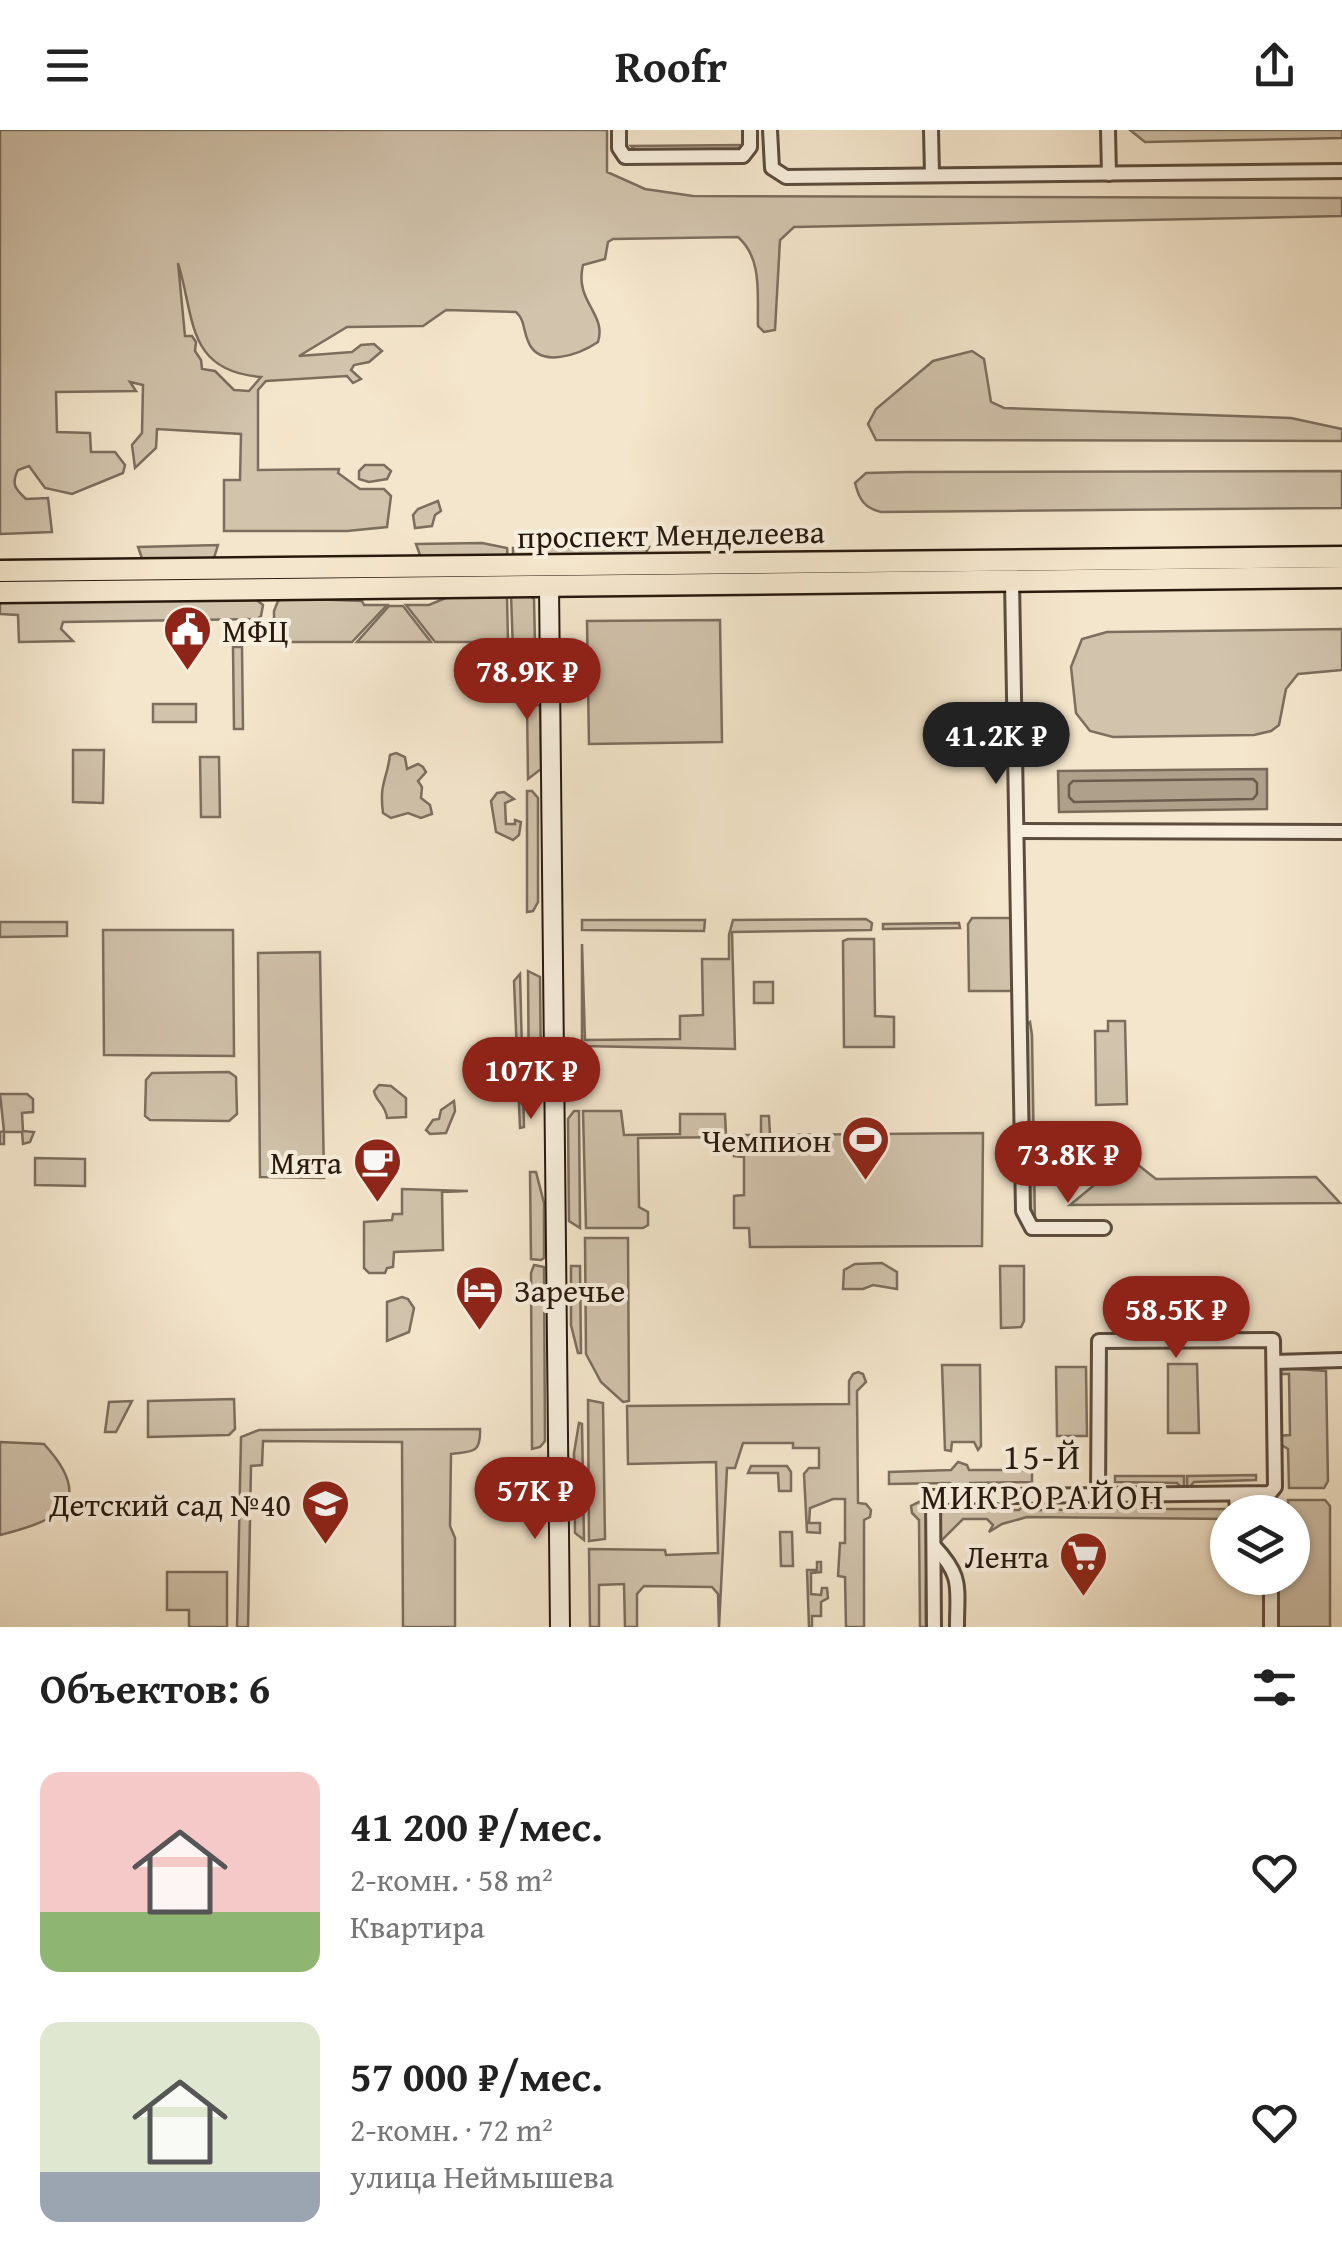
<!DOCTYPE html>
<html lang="ru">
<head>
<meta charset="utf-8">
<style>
	body { margin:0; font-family:"Gentium Book Plus",serif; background:#f6f6f6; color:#222; height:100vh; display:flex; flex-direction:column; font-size:38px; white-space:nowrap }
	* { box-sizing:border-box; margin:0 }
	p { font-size:32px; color:#767676 }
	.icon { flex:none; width:55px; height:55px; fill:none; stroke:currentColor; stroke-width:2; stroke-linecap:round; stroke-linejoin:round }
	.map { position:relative; height:1497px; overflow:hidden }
	.sheet { display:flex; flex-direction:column; background:#fff; flex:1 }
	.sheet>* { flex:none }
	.tools { position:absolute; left:1210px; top:1365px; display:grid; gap:20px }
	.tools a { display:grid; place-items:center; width:100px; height:100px; border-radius:50%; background:#fff; box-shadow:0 2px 8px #0004; font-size:50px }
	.price { position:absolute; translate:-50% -85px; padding:0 22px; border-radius:35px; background:#8f2418; color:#fff; font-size:32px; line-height:65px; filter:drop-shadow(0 2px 5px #0008) }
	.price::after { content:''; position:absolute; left:50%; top:60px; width:30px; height:22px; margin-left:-15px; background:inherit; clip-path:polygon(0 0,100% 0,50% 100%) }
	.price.active { background:#222; color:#fff }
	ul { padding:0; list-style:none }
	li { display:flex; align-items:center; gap:30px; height:250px; padding:0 40px }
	li span { display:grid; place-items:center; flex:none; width:280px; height:200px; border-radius:20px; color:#555 }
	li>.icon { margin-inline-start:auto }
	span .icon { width:120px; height:120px; fill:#fffc; stroke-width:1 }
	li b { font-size:42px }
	h2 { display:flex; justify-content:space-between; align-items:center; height:120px; padding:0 40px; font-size:42px }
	header { display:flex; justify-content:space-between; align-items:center; height:130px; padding:0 40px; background:#fff; font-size:45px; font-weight:700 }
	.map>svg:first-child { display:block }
</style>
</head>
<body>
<header><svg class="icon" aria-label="menu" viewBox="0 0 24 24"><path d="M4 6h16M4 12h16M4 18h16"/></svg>Roofr<svg class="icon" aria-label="share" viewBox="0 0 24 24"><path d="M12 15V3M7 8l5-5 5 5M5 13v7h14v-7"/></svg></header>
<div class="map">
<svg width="1342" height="1497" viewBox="0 0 1342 1497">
	<rect width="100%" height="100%" fill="#f4e6cc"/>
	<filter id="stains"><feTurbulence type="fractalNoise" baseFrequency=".002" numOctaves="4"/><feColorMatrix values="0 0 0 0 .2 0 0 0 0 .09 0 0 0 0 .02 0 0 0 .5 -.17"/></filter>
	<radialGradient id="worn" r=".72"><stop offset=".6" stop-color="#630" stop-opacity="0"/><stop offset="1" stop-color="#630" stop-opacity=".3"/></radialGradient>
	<g fill="#d1c3ac" stroke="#7c6e5e" stroke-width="2.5" fill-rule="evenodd">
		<path d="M0 0H607V42L645 59 693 66 1342 68V86L794 97 780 110 775 200 764 202 758 196C757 165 763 129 738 107L613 109 608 112 605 129 583 135C574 172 607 183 598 212 580 224 539 240 528 211 523 200 525 190 516 182L446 180 423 196 347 197 299 226 352 222 361 215 374 214 382 221 369 232 354 235 351 240 361 249 353 253 347 246 266 251 258 260V340L339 339 338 343 360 359H384L391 366 387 397 347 401H224V350H240L241 304 157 299 156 318 135 338 132 315 142 303 143 255 130 252 136 261 56 262 57 302 90 303 91 322H115L125 335 123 343 72 364 45 358 29 336 18 340C11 354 15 359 26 369L48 368 52 402 0 404ZM178 133C195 188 186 241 261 247L249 261 234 260 215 241 202 239 201 230 195 221 196 212 192 206H185Z"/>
		<polygon points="1130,0 1342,0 1342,8 1145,12"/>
		<polygon points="742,15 735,23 640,24 631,16"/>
		<polygon points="972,221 984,229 991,272 1004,278 1291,288 1342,299 1342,311 876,310 868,294 876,279 933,231"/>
		<polygon points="365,335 384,335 391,341 387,349 369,352 359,349 359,341"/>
		<path d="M1342 341V378L881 382C864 378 859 369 855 353L866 343 907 342Z"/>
		<polygon points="438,371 441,381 435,385 432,396 415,398 413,385 418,379"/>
		<polygon points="482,413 507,418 508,429 421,428 416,414"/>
		<polygon points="218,415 213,431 143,431 138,417"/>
		<polygon points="649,417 643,428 513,429 513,418"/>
		<polygon points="511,465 529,465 534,469 535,515 531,518 513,520"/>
		<polygon points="253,467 263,475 261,486 257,489 63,492 61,499 73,511 19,512 18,485 0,484 0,469"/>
		<polygon points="448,467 507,467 508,512 435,512 406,475 429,475"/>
		<polygon points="284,468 362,471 364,475 387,475 352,512 284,512 274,511 274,481 278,471"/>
		<polygon points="389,476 403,476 431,512 357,512"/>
		<polygon points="720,490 722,612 589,614 587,491"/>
		<polygon points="1342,499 1342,540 1298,544 1286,559 1279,595 1271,601 1254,605 1113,607 1090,601 1076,583 1071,537 1082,509 1107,502"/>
		<polygon points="233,517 242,517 243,599 234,599"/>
		<polygon points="196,574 196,592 153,592 153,574"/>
		<polygon points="540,575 541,639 528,649 527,576"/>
		<polygon points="73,620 104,620 103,673 73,672"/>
		<path d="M396 623 405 627 407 639 418 634 423 637 426 642 418 651 422 657 421 668 430 675 432 684 421 688 408 683 391 688 383 683C379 653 387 650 390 625Z"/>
		<polygon points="200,627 219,627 220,687 201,687"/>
		<polygon points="527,661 532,661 538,668 538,772 533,781 527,782"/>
		<polygon points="504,662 514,669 505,673 506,694 515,694 515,690 521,692 519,705 513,710 496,702 491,671 497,663"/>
		<polygon points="972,788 1010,788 1013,793 1014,861 969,861 968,794"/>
		<polygon points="866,789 872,793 871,800 732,802 735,919 582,916 582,814 585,910 680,909 680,886 703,885 702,829 729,829 729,805 733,790"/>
		<polygon points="582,790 705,790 704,801 582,800"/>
		<polygon points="0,792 67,792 67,806 0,807"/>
		<polygon points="959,793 960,798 883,799 883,794"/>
		<polygon points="103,800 233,800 234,926 104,925"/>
		<polygon points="848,809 874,809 875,886 894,887 894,917 844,917 843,811"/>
		<polygon points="320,822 324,1048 260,1047 258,823"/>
		<polygon points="528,841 540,847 541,941 537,974 529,973"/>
		<polygon points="520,844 524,997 520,998 514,851"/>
		<rect x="754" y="852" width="19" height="21"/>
		<polygon points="1108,891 1125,891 1127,974 1096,975 1095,901 1108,901"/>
		<polygon points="1030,892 1032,905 1035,1093 1030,1087 1026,895"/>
		<polygon points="229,942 236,947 237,984 229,991 150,990 145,986 146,950 152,943"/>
		<path d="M379 955 391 956 406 968V987L387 988C386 975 376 972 374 961Z"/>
		<polygon points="0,964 27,964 33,969 33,982 22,983 23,1001 34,1002 30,1012 23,1014 22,1002 4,1002 4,1014 0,1014 0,1002 4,1001"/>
		<polygon points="454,971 455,981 446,1003 430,1004 426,1000 433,990 439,989 441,980"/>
		<polygon points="574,981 579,981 580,1098 569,1091 568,989"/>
		<polygon points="583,981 621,981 624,1005 680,1004 680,984 725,984 726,1005 761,1005 761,986 769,986 770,1005 983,1003 982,1116 750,1117 749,1098 734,1098 734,1066 744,1065 744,1027 734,1026 734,1007 638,1008 639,1077 648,1082 648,1095 643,1098 586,1098"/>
		<polygon points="1128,1027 1156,1049 1316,1047 1340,1073 1070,1075"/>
		<polygon points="35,1028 85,1029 85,1056 35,1055"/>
		<polygon points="530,1042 536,1042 544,1073 544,1128 541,1130 531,1129"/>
		<polygon points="402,1059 468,1061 442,1062 443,1120 394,1122 393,1137 387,1138 385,1143 369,1143 364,1138 364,1092 392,1090 393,1084 402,1084"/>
		<polygon points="585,1108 628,1108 629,1271 623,1272 601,1252 586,1224"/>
		<polygon points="882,1133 897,1142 897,1159 873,1155 863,1159 843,1159 844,1140 855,1134"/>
		<polygon points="534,1135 544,1137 545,1311 540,1317 532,1319 531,1143"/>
		<polygon points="571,1136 580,1136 581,1223 578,1223 571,1195"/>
		<polygon points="1000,1136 1024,1136 1024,1191 1021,1197 1001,1198"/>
		<polygon points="402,1167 408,1169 414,1178 409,1202 387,1211 387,1172"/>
		<polygon points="1168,1234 1197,1234 1199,1303 1168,1303"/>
		<polygon points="942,1235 980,1235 981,1316 978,1320 974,1312 952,1312 951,1321 945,1320"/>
		<polygon points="1056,1237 1086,1237 1087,1306 1057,1306"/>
		<polygon points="1282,1238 1326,1241 1328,1351 1324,1358 1289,1358 1288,1319 1280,1314 1279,1306 1290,1305 1289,1244 1278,1244"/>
		<polygon points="858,1242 863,1244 866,1252 857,1261 858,1373 866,1374 871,1380 870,1387 864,1390 864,1497 846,1497 845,1447 838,1446 840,1413 845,1413 845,1369 833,1369 810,1378 809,1393 820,1393 820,1403 807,1402 804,1344 809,1338 819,1338 819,1318 793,1318 793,1313 743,1313 735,1338 727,1338 719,1497 718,1464 712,1457 644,1456 637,1464 637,1497 625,1497 624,1454 599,1455 599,1497 590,1497 589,1419 665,1420 666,1425 718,1423 716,1332 628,1334 627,1276 849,1274 849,1251 853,1244"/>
		<polygon points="234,1269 235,1299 229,1305 148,1307 148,1271"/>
		<polygon points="588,1270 603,1273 605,1409 589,1411"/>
		<polygon points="132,1271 116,1302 105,1302 109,1272"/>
		<polygon points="579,1293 582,1294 584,1410 575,1403 574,1323"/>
		<path d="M480 1299C481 1325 471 1321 451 1324L450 1396 455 1408V1497H403L402 1312 263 1311 262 1335 251 1336 248 1497H237L241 1307 259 1300Z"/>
		<path d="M0 1312 44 1314C97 1372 60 1390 0 1405Z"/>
		<polygon points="958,1332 967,1335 969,1340 1032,1340 1032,1352 970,1353 968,1358 958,1361 950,1353 889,1354 889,1342 951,1340"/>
		<polygon points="751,1336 787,1336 791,1342 791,1361 779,1361 778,1343 748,1343"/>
		<polygon points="1256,1345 1256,1350 1194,1352 1187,1360 1187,1346"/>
		<polygon points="1115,1346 1184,1346 1184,1360 1177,1353 1115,1352"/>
		<polygon points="1142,1370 1150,1379 1230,1379 1227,1389 1027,1387 1002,1394 989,1402 993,1395 987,1389 963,1389 939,1413 939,1384 945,1379 1019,1380 1029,1371 1034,1372 1038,1380 1132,1379 1137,1371"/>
		<polygon points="1252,1370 1262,1380 1288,1380 1288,1370 1325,1370 1330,1376 1330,1497 1277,1497 1277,1448 1292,1448 1292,1382 1241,1382 1240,1379"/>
		<path d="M919 1372 926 1375C928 1417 925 1456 926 1497H920L919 1390 912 1383 911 1376Z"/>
		<polygon points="780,1402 792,1402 793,1436 781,1436"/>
		<polygon points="817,1432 821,1432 821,1442 811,1443 811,1464 821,1465 822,1458 827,1458 828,1468 821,1472 821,1486 812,1486 812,1497 809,1497 807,1440 817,1440"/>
		<polygon points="167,1442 227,1442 227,1497 189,1497 189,1480 167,1480"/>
	</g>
	<polygon fill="#afa08c" stroke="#796a5a" stroke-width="2.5" points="1267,639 1267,679 1059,682 1058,641"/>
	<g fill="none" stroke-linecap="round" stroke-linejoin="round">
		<polygon stroke="#6c5c4e" stroke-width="2.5" points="1253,649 1257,653 1257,664 1253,669 1074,672 1069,667 1069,655 1073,651"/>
		<defs>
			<g id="street">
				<polyline points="619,0 619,18 625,27 743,26 750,17 750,0"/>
				<polyline points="770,0 772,38 786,47 1342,41"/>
				<polyline points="931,0 932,44"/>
				<polyline points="1108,0 1109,44"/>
				<polyline points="1012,451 1023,1081 1032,1098 1104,1098"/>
				<polyline points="1018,701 1342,702"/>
				<polyline points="1274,1232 1342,1230"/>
				<polyline points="1236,1365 1237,1382"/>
				<path d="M934 1416C963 1447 957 1456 957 1497"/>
				<polyline points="1271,1448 1271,1497"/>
				<polyline points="934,1497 933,1367 1270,1363 1275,1357 1273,1210 1099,1211 1098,1366"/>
			</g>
			<polyline id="secondary" points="549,455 560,1497"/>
			<g id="primary">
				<polyline points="0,441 1342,427"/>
				<polyline points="0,462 1342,447"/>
			</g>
		</defs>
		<use href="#street" stroke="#5b4c3e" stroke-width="18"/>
		<use href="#secondary" stroke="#28190f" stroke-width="22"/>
		<use href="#primary" stroke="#28190f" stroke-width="25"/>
		<use href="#street" stroke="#f8efde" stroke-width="12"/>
		<use href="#secondary" stroke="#f8efde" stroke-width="18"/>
		<use href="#primary" stroke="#f4e6cc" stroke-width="20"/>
	</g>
	<defs>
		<symbol id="civic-pin" viewBox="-11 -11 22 30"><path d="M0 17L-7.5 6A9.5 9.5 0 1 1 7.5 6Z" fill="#8f2418" stroke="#f8efde"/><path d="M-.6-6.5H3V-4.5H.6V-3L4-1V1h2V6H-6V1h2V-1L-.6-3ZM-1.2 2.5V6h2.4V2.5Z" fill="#fff"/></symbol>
		<symbol id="stadium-pin" viewBox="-11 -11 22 30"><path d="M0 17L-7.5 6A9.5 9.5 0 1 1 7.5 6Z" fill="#8f2418" stroke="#f8efde"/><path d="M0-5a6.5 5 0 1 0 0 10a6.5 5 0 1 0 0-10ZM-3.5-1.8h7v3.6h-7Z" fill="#fff"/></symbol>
		<symbol id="cafe-pin" viewBox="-11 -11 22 30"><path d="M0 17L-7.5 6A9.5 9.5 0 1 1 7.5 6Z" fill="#8f2418" stroke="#f8efde"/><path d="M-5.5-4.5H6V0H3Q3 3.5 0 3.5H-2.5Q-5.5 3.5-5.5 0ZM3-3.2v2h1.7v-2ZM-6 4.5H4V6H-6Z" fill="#fff"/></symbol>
		<symbol id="hotel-pin" viewBox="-11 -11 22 30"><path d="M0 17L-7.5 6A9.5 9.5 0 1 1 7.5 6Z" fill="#8f2418" stroke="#f8efde"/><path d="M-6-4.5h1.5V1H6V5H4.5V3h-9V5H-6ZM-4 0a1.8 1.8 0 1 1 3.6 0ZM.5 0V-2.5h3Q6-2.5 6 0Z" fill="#fff"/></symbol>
		<symbol id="school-pin" viewBox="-11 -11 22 30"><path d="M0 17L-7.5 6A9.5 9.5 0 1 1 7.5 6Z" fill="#8f2418" stroke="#f8efde"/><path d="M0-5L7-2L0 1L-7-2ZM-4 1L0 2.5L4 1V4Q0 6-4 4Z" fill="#fff"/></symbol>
		<symbol id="supermarket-pin" viewBox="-11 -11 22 30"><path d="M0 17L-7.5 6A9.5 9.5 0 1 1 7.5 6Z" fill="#8f2418" stroke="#f8efde"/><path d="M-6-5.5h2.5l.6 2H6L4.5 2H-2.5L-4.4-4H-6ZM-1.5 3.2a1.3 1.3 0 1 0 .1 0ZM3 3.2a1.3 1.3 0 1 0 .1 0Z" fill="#fff"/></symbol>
	</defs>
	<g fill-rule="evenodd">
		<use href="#civic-pin" x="160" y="472" width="55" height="75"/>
		<use href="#stadium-pin" x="838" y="982" width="55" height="75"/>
		<use href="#cafe-pin" x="350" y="1004" width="55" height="75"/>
		<use href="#hotel-pin" x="452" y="1132" width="55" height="75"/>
		<use href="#school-pin" x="298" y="1346" width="55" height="75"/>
		<use href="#supermarket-pin" x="1056" y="1398" width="55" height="75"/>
	</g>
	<g text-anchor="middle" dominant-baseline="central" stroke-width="8" stroke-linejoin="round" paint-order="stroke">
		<g font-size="32" fill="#28190f" stroke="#f8efde">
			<text transform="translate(671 404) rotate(-1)">проспект Менделеева</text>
		</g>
		<g font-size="32" fill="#28190f" stroke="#f8efde" text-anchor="end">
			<text x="222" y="500" text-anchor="start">МФЦ</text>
			<text x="831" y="1010">Чемпион</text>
			<text x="342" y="1032">Мята</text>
			<text x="514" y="1160" text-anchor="start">Заречье</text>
			<text x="291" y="1374">Детский сад №40</text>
			<text x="1049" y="1426">Лента</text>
		</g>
		<g font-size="35" letter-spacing="2.5" fill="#28190f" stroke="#f8efde">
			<text x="1043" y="1326">15-Й<tspan x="1043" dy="40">МИКРОРАЙОН</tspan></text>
		</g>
	</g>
	<rect width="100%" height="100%" filter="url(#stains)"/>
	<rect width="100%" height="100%" fill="url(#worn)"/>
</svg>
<div class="tools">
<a><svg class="icon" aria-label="layers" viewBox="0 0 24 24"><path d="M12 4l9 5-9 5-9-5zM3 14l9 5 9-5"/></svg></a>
</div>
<b class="price" style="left:527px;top:593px">78.9K ₽</b>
<b class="price active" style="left:996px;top:657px">41.2K ₽</b>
<b class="price" style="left:531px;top:992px">107K ₽</b>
<b class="price" style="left:1068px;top:1076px">73.8K ₽</b>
<b class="price" style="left:1176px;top:1231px">58.5K ₽</b>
<b class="price" style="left:535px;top:1412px">57K ₽</b>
</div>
<section class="sheet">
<h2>Объектов: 6<svg class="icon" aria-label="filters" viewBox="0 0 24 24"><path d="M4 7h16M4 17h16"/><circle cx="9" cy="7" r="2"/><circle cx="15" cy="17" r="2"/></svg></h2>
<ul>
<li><span style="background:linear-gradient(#f6c9c9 70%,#8fb573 0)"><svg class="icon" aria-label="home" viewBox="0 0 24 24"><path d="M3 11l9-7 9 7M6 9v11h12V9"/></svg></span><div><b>41 200 ₽/мес.</b><p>2-комн. · 58 m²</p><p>Квартира</p></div><svg class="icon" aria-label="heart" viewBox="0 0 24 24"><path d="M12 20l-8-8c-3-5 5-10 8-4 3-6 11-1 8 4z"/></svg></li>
<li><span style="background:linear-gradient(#dfe7d0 75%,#9aa5b1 0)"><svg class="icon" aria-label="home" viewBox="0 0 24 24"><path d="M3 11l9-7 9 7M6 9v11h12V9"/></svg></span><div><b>57 000 ₽/мес.</b><p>2-комн. · 72 m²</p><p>улица Неймышева</p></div><svg class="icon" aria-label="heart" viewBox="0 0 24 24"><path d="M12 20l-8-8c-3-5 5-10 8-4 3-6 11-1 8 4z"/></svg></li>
</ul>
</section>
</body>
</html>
